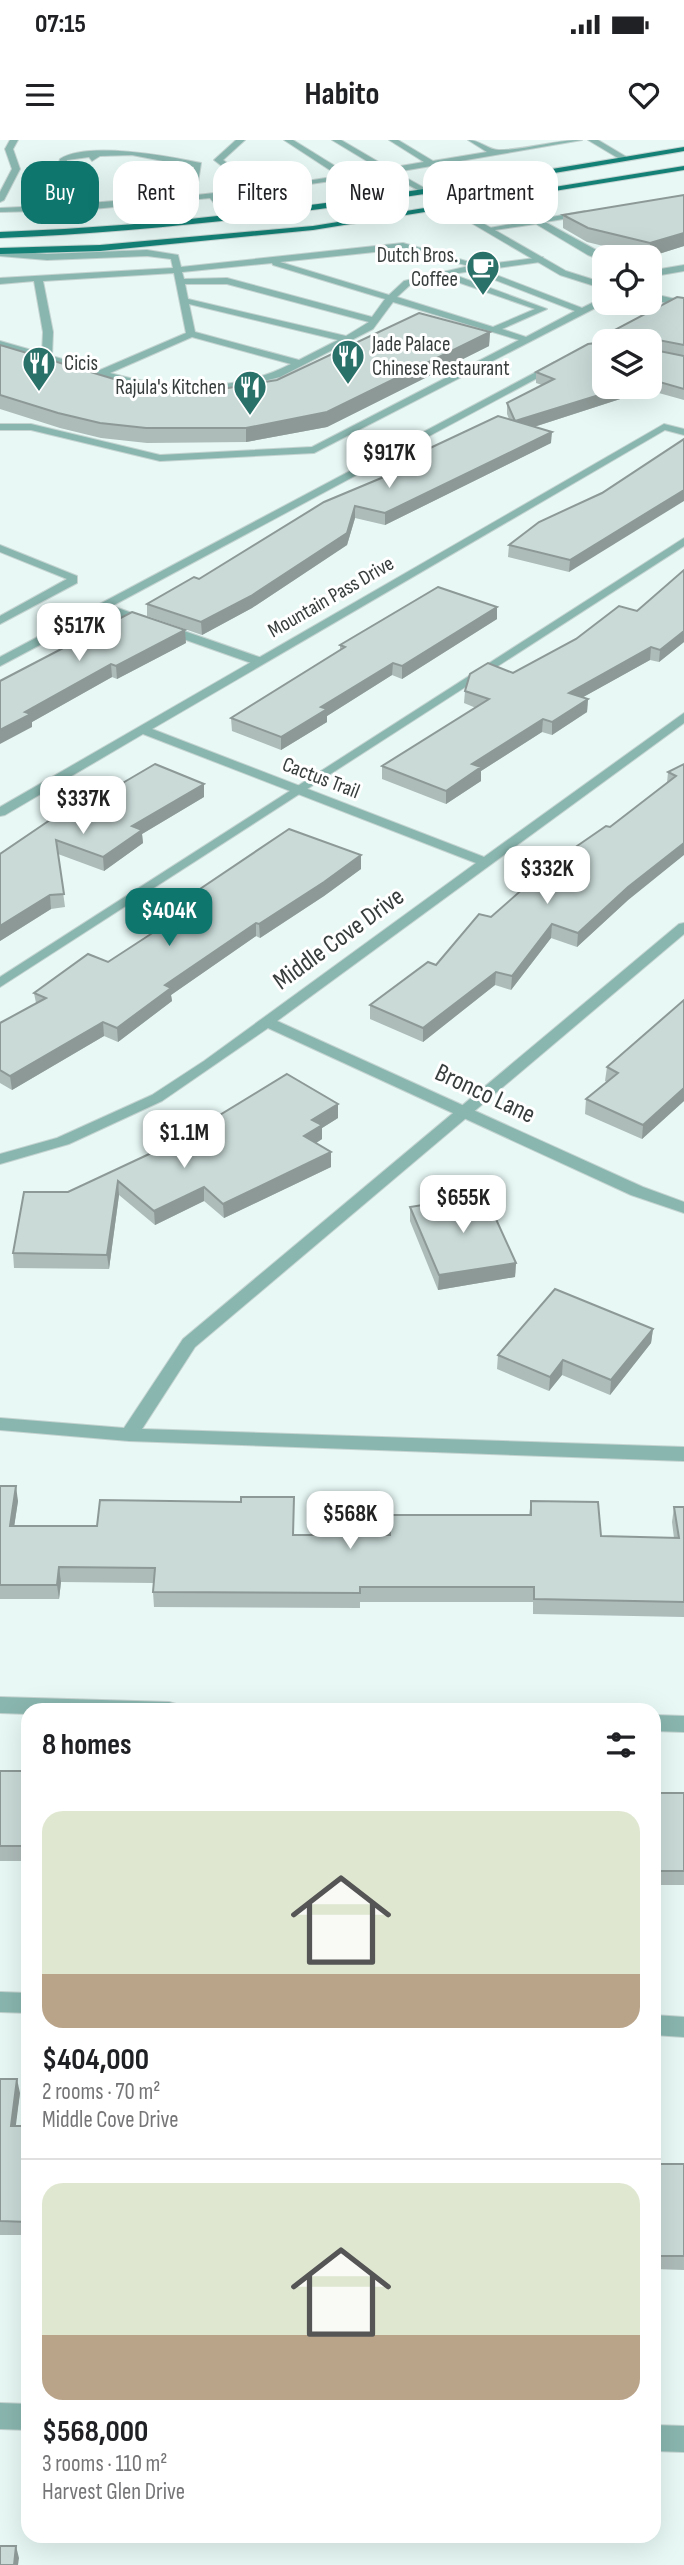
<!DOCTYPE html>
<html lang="en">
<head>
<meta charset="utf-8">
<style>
	body { margin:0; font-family:"Sofia Sans Condensed",sans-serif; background:#f2f2f2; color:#202124; height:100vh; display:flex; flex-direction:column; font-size:26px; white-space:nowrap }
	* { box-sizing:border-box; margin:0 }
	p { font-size:23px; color:#757577 }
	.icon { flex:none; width:38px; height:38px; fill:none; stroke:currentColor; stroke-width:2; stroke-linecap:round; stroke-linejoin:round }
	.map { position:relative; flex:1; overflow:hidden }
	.panel { position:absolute; left:21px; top:1563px; width:640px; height:840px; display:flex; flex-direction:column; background:#fff; border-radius:21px; box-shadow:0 7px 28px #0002 }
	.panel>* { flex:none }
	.banner { position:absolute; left:21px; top:21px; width:642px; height:63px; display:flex; gap:14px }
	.controls { position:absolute; left:592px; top:105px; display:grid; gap:14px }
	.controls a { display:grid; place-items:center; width:70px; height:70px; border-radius:14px; background:#fff; box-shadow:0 7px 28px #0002; font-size:35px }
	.price { position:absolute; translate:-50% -60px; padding:0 16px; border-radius:14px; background:#fff; color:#222; font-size:23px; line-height:46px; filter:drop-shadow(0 2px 4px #0008) }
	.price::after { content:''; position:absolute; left:50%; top:42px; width:21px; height:16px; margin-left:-10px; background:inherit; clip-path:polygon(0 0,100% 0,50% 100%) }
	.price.active { background:#0f766e; color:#fff }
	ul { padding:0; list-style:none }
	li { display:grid; align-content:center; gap:14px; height:371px; padding:0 21px }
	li+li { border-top:2px solid #e0e0e0 }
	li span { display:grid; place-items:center; height:217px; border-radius:21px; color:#555 }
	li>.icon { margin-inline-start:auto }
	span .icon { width:126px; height:126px; fill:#fffc; stroke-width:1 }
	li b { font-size:30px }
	h2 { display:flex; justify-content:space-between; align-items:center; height:84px; padding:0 21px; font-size:30px }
	.tag { padding:0 24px; border-radius:21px; background:#fff; box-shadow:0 7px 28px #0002; font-size:24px; line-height:63px }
	.tag.active { background:#0f766e; color:#fff }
	.status { display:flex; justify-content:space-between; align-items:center; height:49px; padding:0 35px; background:#fff; direction:ltr }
	.status svg { height:19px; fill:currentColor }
	header { display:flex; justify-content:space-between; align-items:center; height:91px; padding:0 21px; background:#fff; font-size:32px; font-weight:700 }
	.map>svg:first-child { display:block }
</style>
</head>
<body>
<div class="status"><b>07:15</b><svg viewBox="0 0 49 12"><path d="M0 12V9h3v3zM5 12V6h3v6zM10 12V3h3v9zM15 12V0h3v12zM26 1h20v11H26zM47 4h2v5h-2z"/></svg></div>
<header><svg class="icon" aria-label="menu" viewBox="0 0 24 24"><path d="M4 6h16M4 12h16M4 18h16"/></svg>Habito<svg class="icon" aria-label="heart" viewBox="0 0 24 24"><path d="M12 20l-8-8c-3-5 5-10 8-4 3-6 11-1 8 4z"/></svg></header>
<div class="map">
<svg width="684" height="2425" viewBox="0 0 684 2425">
	<rect width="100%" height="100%" fill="#e7f8f5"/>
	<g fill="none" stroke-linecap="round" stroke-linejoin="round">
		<defs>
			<g id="service">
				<polygon points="10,0 18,0 13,9 20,29 4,60 0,62 0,52 12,29 5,9"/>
				<path d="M236 0H245L223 20 261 48 339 36 284 0H293L348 34 380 29 332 0H341L389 28 424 22 389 0H398L433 21 487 12 468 0C480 0 488 10 499 10 526 10 554 0 582 0L396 32 428 50 425 54 387 33 218 57 232 79 228 81 210 58 82 70 0 72V68L45 66 60 19C87 1 168 16 201 23L196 55 252 49 214 20ZM132 15 194 27 188 55 53 66 67 20 89 17 92 21 100 16Z"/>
				<polygon points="588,0 598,0 630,19 623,21"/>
				<polygon points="585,71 588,75 545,82 607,116 604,121 588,115 536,84 488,91 484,89"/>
				<path d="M403 103 480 125 543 117 540 122 483 130 582 168 604 157 605 163 314 313 160 321 31 290H0V284H31L160 315 312 307 519 200 393 162 373 189 280 237 225 251H163L135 246 0 207V201L42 213 43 192 34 141 0 144V138L173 128 171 119 147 116 47 120 0 116V110L47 114 147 110 178 115 181 127ZM403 109 469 126 404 141 389 155 280 122ZM272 123 273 125 385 159 372 177 227 138 184 139 182 132ZM472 131 575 171 526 197 502 189 547 169 452 134ZM174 133 186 193 100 230 52 216 53 192 43 141ZM440 136 535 169 493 187 397 157 410 145ZM185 144H227L369 182 346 196 188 159ZM189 164 338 200 299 220 195 192ZM192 197 291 224C235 253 169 250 110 233Z"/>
				<polygon points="684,125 684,131 649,137 649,131"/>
				<polygon points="555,222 558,223 558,227 112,466 262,518 262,524 254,524 104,471 0,526 0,517"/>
				<polygon points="684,398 684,406 0,847 0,837"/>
				<polygon points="0,405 77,436 77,443 0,484 0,476 67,439 0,412"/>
				<polygon points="684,783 684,794 195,1207 142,1289 684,1307 684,1321 129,1301 0,1290 0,1278 124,1288 183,1199 679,784"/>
				<polygon points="0,1852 28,1853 28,1873 0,1872"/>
				<polygon points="654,1875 684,1877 684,1897 654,1895"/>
			</g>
			<g id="minor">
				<polygon points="425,50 566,131 604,143 604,149 560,135 422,54"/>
				<polygon points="649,153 684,161 684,167 649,159"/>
				<polygon points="664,284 684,289 684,295 665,290 152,589 484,717 684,573 684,583 277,881 643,1047 684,1062 684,1073 631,1055 268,888 162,961 69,1004 0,1024 0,1014 57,998 152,955 204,921 476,723 143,594 5,675 0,676 0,667"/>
				<polygon points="0,1557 169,1562 176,1564 179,1570 28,1570 28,1574 0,1573"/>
				<polygon points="654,1575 684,1576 684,1592 654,1591"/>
				<polygon points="0,2263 28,2264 28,2290 0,2289"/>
				<polygon points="654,2285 684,2286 684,2312 654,2311"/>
			</g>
			<g id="primary">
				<path d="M684 7V11C457 50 231 89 0 98V92C231 84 457 45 684 7Z"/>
				<polygon points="684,26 684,30 313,90 100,111 0,114 0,108 100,105 313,86"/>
			</g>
		</defs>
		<use href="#service" stroke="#c4d3d0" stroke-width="2"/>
		<use href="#minor" stroke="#c4d3d0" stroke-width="2"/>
		<use href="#primary" stroke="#c4d3d0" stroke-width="2"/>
		<use href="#service" fill="#89b6af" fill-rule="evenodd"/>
		<use href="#minor" fill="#89b6af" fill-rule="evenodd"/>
		<use href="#primary" fill="#148176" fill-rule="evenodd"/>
	</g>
	<g fill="#adbbb9">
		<polygon points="684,55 684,106 649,117 587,102 563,88 563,75"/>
		<polygon points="684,158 684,260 648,250 534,287 551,303 385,385 355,378 347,405 252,468 202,495 147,476 147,464 199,439 411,326 411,317 509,279 507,274 507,263 542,245 536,243 536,232 604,247 649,247 649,201 607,201"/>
		<polygon points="490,192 489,206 327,287 246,302 147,303 101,298 60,288 0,269 0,205 114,239 167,248 228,248 277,240"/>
		<polygon points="602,353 569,432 508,417 509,405"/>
		<polygon points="684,430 684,502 659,522 650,520 583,557 588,559 587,572 552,595 542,592 481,631 481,641 446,664 382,639 382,626 476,568 464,563 465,551 513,533 637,471"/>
		<polygon points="497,467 497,479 402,539 392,535 327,576 327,582 281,610 232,591 231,578 340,510 340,505"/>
		<polygon points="186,503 117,539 112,537 32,582 32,587 0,541"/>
		<polygon points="684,624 627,761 577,807 551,798 511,850 495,845 423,902 370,879 370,865 436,825 491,777 667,643 668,632"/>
		<polygon points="204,657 142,694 143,703 104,731 58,714 65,767 51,769 0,801 0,714"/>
		<polygon points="361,729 324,756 260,798 256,796 171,855 172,861 118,902 104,896 12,950 0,943 0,883 36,863 34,853 108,822 191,767 191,755"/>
		<polygon points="684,860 684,961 642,999 585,974 586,959 607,942 605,941 607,927"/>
		<polygon points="338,978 322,988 322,999 316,1003 331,1012 331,1027 224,1078 204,1061 155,1085 119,1055 109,1129 14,1128 13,1113 68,1052"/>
		<polygon points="410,1067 516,1123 515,1137 438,1150 410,1081"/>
		<polygon points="653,1189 651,1203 610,1255 562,1235 549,1251 497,1229 498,1215"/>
		<polygon points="0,1346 18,1361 14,1386 97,1386 241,1362 294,1357 294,1395 389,1395 389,1375 529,1375 531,1361 601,1396 674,1398 672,1382 674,1367 684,1367 684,1477 533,1474 533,1462 360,1462 360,1468 154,1467 153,1452 154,1443 61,1442 59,1459 0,1459"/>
		<polygon points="0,1631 28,1638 28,1721 0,1721"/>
		<rect x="654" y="1653" width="30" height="92"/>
		<polygon points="0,1939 20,1953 15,1986 28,1986 28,2095 0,2095"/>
		<polygon points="654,2024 684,2024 684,2130 654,2129"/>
	</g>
	<g fill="#8d9996">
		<polygon points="684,93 684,106 649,117 650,103"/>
		<polygon points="490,192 489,206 327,287 246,302 246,288"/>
		<polygon points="625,247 649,247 648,250 515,293 515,281"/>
		<polygon points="552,292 551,303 385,385 385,373"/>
		<polygon points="684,350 684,361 569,432 570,420"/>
		<polygon points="355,366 355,378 347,405 252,468 202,495 201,482"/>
		<polygon points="497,467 497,479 402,539 402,526"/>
		<polygon points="185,490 186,503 117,539 116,526"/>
		<polygon points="684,491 684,502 659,522 660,510"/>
		<polygon points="651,507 650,520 569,565 569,553"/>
		<polygon points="393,523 392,535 327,576 327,582 281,610 281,597 321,567"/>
		<polygon points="111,524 112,537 32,582 32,587 0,604 0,590 25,572"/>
		<polygon points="588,559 587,572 552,595 552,582"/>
		<polygon points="543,579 542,592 481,631 481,641 446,664 446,651 472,624"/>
		<polygon points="204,644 204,657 142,694 143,703 104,731 103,717 132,686"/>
		<polygon points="684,703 684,715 627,761 577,807 578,793 628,747"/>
		<polygon points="361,715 361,729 324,756 260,798 259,784"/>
		<polygon points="50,755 51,769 0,801 0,786"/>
		<polygon points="256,783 256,796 171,855 172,861 118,902 117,888 165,845"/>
		<polygon points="552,784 551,798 511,850 512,836"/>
		<polygon points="496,832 495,845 423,902 423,888"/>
		<polygon points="103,882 104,896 12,950 10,936"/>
		<polygon points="684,948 684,961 642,999 643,985"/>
		<polygon points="338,964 338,978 322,988 322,999 304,1011 304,996 312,980"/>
		<polygon points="331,1012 331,1027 224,1078 223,1064"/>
		<polygon points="118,1041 119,1055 109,1129 107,1115"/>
		<polygon points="204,1047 204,1061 155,1085 154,1071"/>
		<polygon points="516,1123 515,1137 438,1150 439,1135"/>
		<polygon points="653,1189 651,1203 610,1255 611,1240"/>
		<polygon points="563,1220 562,1235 549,1251 550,1237"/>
		<polygon points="16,1346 18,1361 12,1401 10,1386"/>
		<polygon points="59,1427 61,1442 59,1459 57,1445"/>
		<polygon points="17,1939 20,1953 14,2000 11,1986"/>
		<polygon points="16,2406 19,2418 18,2425 14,2425"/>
	</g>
	<g fill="#c9dad7" stroke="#8d9996" stroke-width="2">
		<polygon points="684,55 684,93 650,103 588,88 563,75"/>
		<polygon points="677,157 684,158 684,205 648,198 649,201 607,201 607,194"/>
		<polygon points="419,173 490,192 327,272 246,288 146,288 100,283 58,273 0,255 0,205 114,239 167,248 228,248 277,240"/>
		<polygon points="604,202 604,247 625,247 515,281 552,292 385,373 355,366 347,393 251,456 201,482 147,464 194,437 199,439 324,362 422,321 411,317 498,276 515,281 507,263 554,239 536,232 588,204"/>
		<polygon points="649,207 649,209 684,216 684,249 649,239"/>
		<polygon points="684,299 684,350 570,420 509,405 539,382 602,353"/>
		<polygon points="684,430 684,491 660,510 651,507 569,553 588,559 552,582 543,579 472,624 481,627 446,651 382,626 489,559 465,551 470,534 488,523 513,533 576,499 619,466 637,471"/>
		<polygon points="438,447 497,467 402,526 393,523 321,567 327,569 281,597 231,578 345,507 340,505"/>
		<polygon points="132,472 185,490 116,526 111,524 25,572 31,574 0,590 0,541"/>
		<polygon points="155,624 204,644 132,686 142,690 103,717 56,700 64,754 50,755 0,786 0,714 72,665 80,668"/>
		<polygon points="684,624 684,703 628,747 578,793 552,784 512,836 496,832 423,888 370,865 428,822 436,825 479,774 491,777 551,724 606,686 610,687 676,636 668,632"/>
		<polygon points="289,689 361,715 324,742 259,784 256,783 165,845 171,848 117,888 103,882 10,936 0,930 0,883 46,858 34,853 88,814 108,822 203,760 191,755"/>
		<polygon points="684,860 684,948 643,985 586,959 618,933 607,927"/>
		<polygon points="287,934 338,964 312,980 322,985 304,996 331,1012 223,1064 204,1047 154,1071 118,1041 107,1115 13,1113 24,1052 68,1052 177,1001"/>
		<polygon points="485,1055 516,1123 439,1135 410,1067"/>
		<polygon points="555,1149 653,1189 611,1240 563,1220 550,1237 498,1215"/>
		<polygon points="0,1346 16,1346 10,1386 97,1386 100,1360 241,1362 241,1357 294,1357 293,1395 390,1395 389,1375 531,1375 531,1361 598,1362 601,1396 679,1398 674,1367 684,1367 684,1462 534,1459 534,1447 360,1447 360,1453 153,1452 155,1428 59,1427 57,1445 0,1445"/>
		<polygon points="0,1631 25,1631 24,1638 28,1638 28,1706 0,1706"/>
		<rect x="654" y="1653" width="30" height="78"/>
		<polygon points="0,1939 17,1939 11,1986 28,1986 28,2082 0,2081"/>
		<rect x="654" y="2024" width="30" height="92"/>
		<polygon points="0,2406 16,2406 14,2425 0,2425"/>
	</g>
	<defs>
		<symbol id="cafe-pin" viewBox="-11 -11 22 30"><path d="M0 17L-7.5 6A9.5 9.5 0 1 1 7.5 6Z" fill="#2a7169" stroke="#fff"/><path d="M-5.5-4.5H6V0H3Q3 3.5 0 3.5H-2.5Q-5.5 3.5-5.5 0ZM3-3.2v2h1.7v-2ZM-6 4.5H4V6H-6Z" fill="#fff"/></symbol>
		<symbol id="restaurant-pin" viewBox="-11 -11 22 30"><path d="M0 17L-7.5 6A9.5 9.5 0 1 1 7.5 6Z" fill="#2a7169" stroke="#fff"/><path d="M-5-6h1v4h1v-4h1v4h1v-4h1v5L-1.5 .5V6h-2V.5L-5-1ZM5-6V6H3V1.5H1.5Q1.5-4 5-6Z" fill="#fff"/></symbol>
	</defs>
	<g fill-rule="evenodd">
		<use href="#cafe-pin" x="464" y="108" width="38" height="52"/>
		<use href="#restaurant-pin" x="329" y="197" width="38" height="52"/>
		<use href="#restaurant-pin" x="20" y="204" width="38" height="52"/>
		<use href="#restaurant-pin" x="231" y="228" width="38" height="52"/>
	</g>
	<g text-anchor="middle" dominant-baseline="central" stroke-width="6" stroke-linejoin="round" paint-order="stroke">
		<g font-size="21" fill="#383e3d" stroke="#fff" text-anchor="end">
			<text x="458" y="115">Dutch Bros.<tspan x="458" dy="24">Coffee</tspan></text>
			<text x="372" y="204" text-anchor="start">Jade Palace<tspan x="372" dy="24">Chinese Restaurant</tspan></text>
			<text x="64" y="223" text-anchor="start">Cicis</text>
			<text x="226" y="247">Rajula's Kitchen</text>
		</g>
		<g font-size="21" fill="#383e3d" stroke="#fff">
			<text transform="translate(331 457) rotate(-30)">Mountain Pass Drive</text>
			<text transform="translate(321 638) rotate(21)">Cactus Trail</text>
		</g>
		<g font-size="26" fill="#383e3d" stroke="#fff">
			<text transform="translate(339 799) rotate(-36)">Middle Cove Drive</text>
			<text transform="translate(485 954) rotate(25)">Bronco Lane</text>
		</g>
	</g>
</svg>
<div class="controls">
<a><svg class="icon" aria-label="locate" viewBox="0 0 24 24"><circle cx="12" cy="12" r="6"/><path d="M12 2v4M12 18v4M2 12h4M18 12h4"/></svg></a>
<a><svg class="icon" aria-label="layers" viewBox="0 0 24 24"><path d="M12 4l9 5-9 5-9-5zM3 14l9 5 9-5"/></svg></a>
</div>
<b class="price" style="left:389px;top:350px">$917K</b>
<b class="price" style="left:79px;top:523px">$517K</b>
<b class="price" style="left:83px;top:696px">$337K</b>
<b class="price" style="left:547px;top:766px">$332K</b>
<b class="price active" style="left:169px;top:808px">$404K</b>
<b class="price" style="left:184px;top:1030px">$1.1M</b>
<b class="price" style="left:463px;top:1095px">$655K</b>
<b class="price" style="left:350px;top:1411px">$568K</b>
<div class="banner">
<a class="tag active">Buy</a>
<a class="tag">Rent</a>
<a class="tag">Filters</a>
<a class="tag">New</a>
<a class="tag">Apartment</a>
</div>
<section class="panel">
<h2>8 homes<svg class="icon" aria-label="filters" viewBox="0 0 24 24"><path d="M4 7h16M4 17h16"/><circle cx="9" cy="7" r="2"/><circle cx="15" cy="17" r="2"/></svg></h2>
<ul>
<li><span style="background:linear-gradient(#dfe7d0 75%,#b9a48a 0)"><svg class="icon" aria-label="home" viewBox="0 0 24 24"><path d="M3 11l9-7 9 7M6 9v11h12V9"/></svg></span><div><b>$404,000</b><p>2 rooms · 70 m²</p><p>Middle Cove Drive</p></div></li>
<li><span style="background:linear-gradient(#dfe7d0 70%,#b9a48a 0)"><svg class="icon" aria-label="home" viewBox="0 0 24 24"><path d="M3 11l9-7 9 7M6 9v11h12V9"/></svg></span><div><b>$568,000</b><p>3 rooms · 110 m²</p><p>Harvest Glen Drive</p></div></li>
</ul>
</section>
</div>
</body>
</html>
